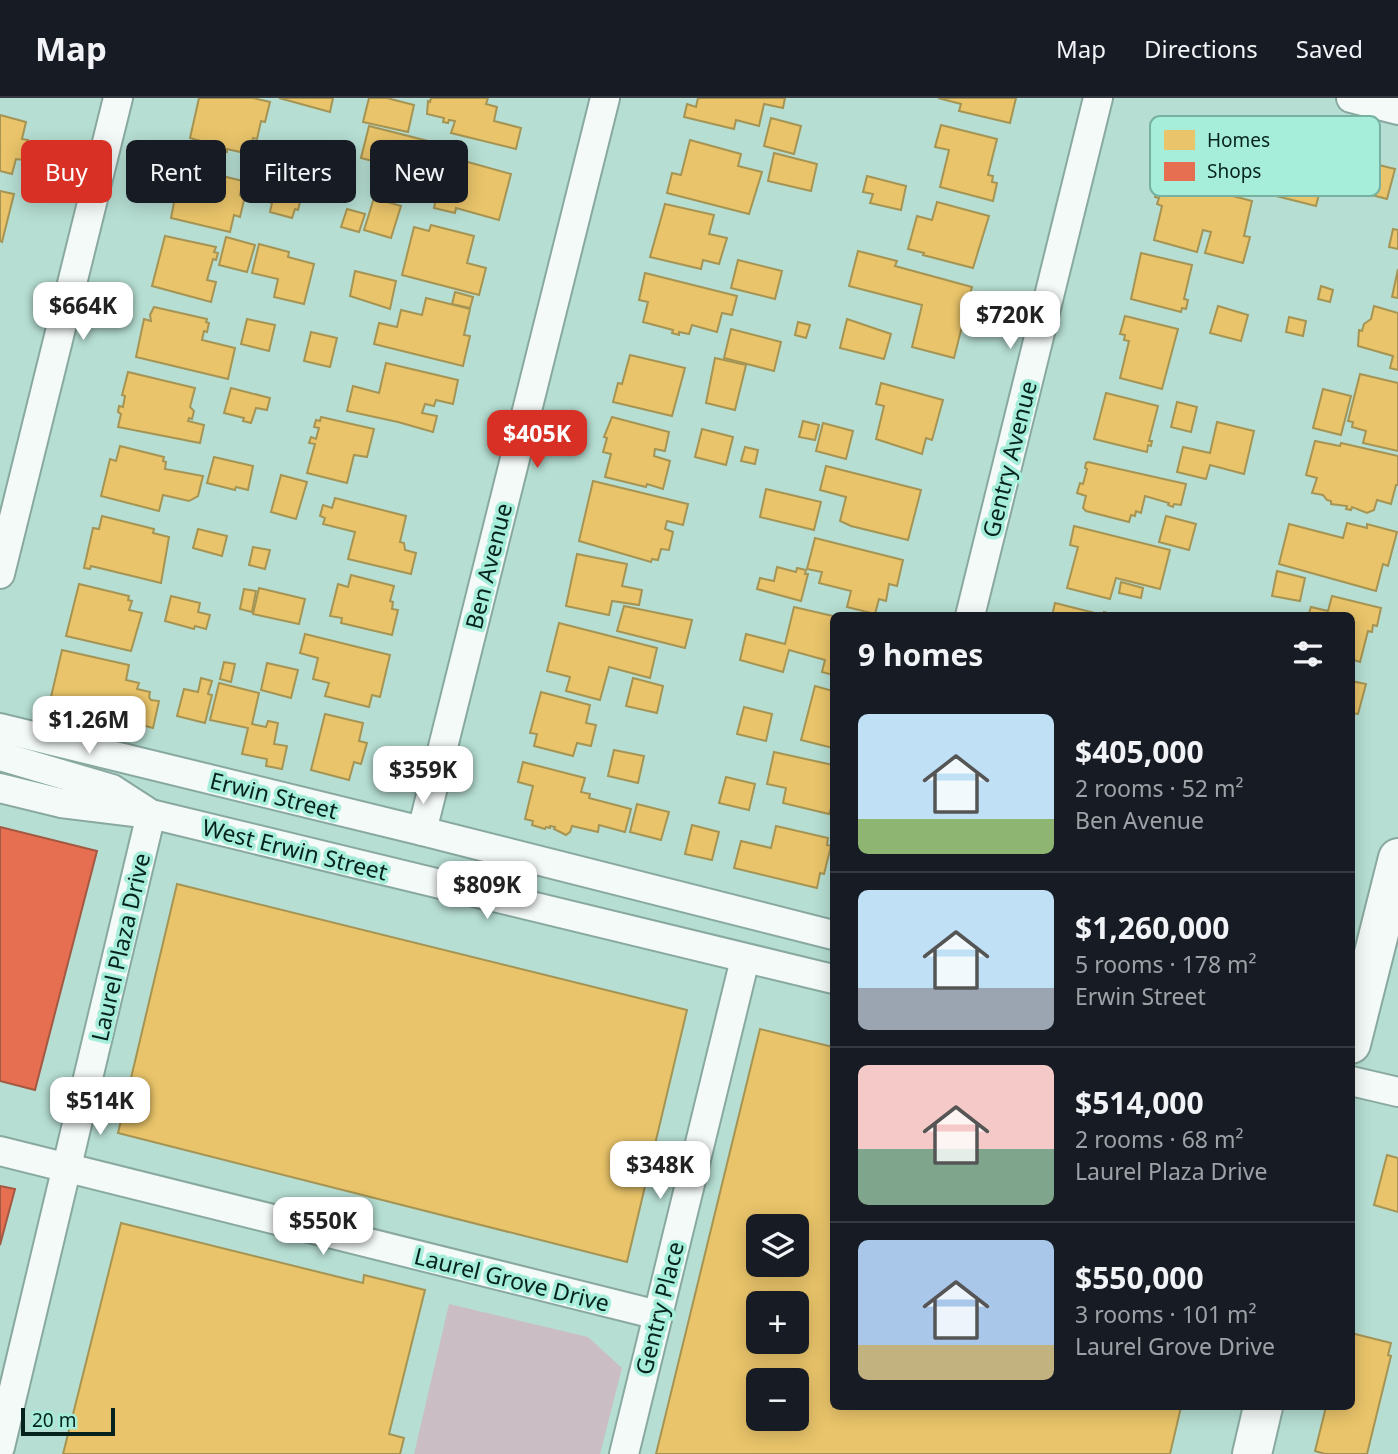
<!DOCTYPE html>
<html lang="en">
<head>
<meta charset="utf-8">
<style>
	body { margin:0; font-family:"Noto Sans",sans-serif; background:#242831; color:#f1f3f6; height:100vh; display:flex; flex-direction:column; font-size:26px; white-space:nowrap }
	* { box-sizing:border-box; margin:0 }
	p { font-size:23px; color:#9ea1a6 }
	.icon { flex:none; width:38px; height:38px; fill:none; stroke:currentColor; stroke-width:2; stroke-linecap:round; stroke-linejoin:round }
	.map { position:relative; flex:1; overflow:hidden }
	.panel { position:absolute; left:830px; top:514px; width:525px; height:798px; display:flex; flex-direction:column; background:#171b24; border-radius:10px; box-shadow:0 4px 18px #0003 }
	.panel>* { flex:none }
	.guide { position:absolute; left:21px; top:42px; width:665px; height:63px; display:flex; gap:14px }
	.fabs { position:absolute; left:746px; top:1116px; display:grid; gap:14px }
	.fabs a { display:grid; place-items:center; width:63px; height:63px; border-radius:10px; background:#171b24; box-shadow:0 4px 18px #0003; font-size:35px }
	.scale { position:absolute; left:21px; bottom:18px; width:94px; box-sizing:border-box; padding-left:7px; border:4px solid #05231c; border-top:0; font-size:19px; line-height:24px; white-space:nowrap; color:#05231c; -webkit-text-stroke:5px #a6eeda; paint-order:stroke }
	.price { position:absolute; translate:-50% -60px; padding:0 16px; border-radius:14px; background:#fff; color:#222; font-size:23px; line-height:46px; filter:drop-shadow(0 2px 4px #0008) }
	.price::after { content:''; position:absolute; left:50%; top:42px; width:21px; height:16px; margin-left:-10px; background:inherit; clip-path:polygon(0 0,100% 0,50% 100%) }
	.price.selected { background:#d93025; color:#fff }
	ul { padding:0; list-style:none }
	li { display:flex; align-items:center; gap:21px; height:175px; padding:0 28px }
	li+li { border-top:2px solid #363941 }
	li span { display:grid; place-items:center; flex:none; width:196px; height:140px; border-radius:10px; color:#555 }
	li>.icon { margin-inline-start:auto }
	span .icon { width:84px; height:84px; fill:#fffc; stroke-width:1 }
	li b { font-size:30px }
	h2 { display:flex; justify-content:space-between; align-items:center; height:84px; padding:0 28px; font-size:30px }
	.tag { padding:0 24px; border-radius:10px; background:#171b24; box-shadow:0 4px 18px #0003; font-size:24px; line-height:63px }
	.tag.selected { background:#d93025; color:#fff }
	header { display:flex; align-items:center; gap:42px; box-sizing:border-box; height:98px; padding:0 35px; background:#171b24; border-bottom:2px solid #363941 }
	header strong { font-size:33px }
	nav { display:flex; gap:38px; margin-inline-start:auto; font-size:24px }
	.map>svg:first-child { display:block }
</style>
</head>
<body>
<header>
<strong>Map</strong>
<nav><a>Map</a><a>Directions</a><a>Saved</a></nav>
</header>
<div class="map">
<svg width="1398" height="1356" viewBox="0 0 1398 1356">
	<rect width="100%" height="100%" fill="#b6ded3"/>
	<polygon fill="#cabec4" points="449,1206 588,1239 622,1270 600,1356 414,1356"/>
	<g fill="#e9c46a" stroke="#a59453" stroke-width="2" fill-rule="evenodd">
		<polygon points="199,0 253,0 270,4 265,24 261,23 257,41 253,40 249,56 227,51 227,54 221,53 222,49 190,40"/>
		<polygon points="279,0 333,0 330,14"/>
		<polygon points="369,0 387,0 414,7 408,34 363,24"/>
		<polygon points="431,0 488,0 486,6 497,9 494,23 521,30 516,51 451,35 455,23 449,22 448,25 443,24 444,20 427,16 428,3 430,4"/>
		<polygon points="698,0 785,0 783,10 764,6 759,28 736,22 734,31 684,19 687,6 696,9"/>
		<polygon points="938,0 1016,0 1010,25 959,13 961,6"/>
		<polygon points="0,17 26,24 22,41 28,42 23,62 16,61 12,76 0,73"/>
		<polygon points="771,20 801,28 794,56 764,48"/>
		<polygon points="941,27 997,41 988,77 993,78 992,84 997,85 993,103 940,89 949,52 935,49"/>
		<polygon points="369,28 428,43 430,45 426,63 423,62 422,67 394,60 391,75 379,72 381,65 361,60"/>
		<polygon points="690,42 741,56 738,68 762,74 749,116 667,95 672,75 681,77"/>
		<polygon points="1289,47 1329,57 1316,108 1276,98 1285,65 1281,64 1283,58 1286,59"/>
		<polygon points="284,48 312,56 305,83 277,75"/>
		<polygon points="774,55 817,66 811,93 768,83"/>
		<polygon points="457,61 511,76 499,122 456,110 455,115 434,110 436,100 419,95 427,67 454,74"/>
		<polygon points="1367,64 1395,71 1387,101 1360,94"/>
		<polygon points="181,68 243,83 240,97 245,98 240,119 234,117 230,134 171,120"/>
		<polygon points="276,76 305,84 298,112 295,111 292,120 270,114 272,105 269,104"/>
		<polygon points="867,78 906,88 901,112 870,105 873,96 863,94"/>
		<polygon points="1160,79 1252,103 1244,138 1250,139 1243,165 1205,155 1211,134 1203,132 1197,154 1154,142 1162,108 1157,106 1159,100 1155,99"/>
		<polygon points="0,93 14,96 2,144 0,143"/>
		<polygon points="374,100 401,108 391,140 364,132"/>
		<polygon points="937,104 989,118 973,170 923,157 924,155 908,151 917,118 932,122"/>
		<polygon points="665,106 714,117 709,136 727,140 719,166 703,162 701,171 650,159"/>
		<polygon points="347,111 365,116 359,134 341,129"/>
		<polygon points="431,127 474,138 467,165 486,170 479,197 402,177 414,129 429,133"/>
		<polygon points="1393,131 1398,132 1398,151 1389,149"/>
		<polygon points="165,138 216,149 214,154 218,155 216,162 213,161 207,182 216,184 211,204 152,188"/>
		<polygon points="226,139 255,147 247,174 219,167"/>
		<polygon points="259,146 289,154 288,159 314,166 304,206 274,199 278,181 252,175"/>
		<polygon points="858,153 897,163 895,168 972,189 954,260 912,249 922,207 849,188"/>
		<polygon points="1141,155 1192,167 1184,201 1188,202 1186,211 1182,210 1181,214 1131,201"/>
		<polygon points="738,162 782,173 775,201 731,190"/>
		<polygon points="1398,171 1398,200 1392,199"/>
		<polygon points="355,173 396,183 390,211 350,198"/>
		<polygon points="645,175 737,198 732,217 722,215 717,234 692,227 689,236 679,234 679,237 672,235 673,232 643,224 648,204 639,202"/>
		<polygon points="1321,188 1333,192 1330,204 1318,201"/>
		<polygon points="455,194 473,199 470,210 452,206"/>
		<polygon points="426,200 470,211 464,237 470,238 463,268 374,246 379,225 397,229 401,212 422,217"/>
		<polygon points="1218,208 1248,217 1241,243 1210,235"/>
		<polygon points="1374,208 1398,215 1398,272 1390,270 1393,258 1358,248 1359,232 1362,233 1364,226 1371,221"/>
		<polygon points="154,209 207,221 206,224 209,225 207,234 204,233 202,242 235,250 228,281 136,259 144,221 151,223 150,217"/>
		<polygon points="1125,218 1178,231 1162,291 1120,280 1129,243 1124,242 1125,237 1120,236"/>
		<polygon points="1289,219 1306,223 1303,238 1286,234"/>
		<polygon points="247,221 275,227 269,253 241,246"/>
		<polygon points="847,221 891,236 884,261 840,250"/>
		<polygon points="798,224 810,227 806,240 795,237"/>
		<polygon points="731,231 781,244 774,273 724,260"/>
		<polygon points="311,234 337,240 330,269 304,263"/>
		<polygon points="630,257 685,270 672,318 613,304 618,285 622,286"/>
		<polygon points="715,260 746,267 735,312 706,305"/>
		<polygon points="386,265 458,282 453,306 436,302 434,308 425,306 422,315 437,318 433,334 398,324 347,313 353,288 379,295"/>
		<polygon points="128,274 195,290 190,309 194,313 192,321 189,320 188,323 204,327 200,345 118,329 121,316 118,314 119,308 123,309 125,298 122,297"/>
		<polygon points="1360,276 1398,285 1398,353 1363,345 1366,333 1352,329 1353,324 1348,323"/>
		<polygon points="881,285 943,302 932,342 926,340 922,356 876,341 884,308 876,306"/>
		<polygon points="231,290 270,300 267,312 256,310 251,325 243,323 244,320 224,315"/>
		<polygon points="1323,291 1351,298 1341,337 1313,330"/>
		<polygon points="1106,295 1158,308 1149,343 1152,343 1151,348 1148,347 1147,354 1094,341"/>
		<polygon points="1177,304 1197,309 1191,334 1171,329"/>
		<polygon points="321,319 374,331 367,359 354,357 347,385 307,375 315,346 309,345 311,339 316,341 319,330 314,329 316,322 320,323"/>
		<polygon points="612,319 669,334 665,353 655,351 654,358 670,363 663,391 647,386 646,389 605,379 611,356 603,354 607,340 604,339"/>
		<polygon points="803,323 819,327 815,342 799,339"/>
		<polygon points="1217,324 1254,333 1244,376 1210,367 1206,381 1177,374 1183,349 1210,355"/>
		<polygon points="823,325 853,333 846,361 816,353"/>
		<polygon points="702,331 733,339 726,367 695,359"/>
		<polygon points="1315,343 1340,348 1341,345 1398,358 1398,387 1396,387 1391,406 1377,402 1374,412 1367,415 1352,409 1351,412 1346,411 1347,408 1331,406 1331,403 1327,402 1323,397 1312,395 1317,380 1306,377"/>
		<polygon points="120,348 164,359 163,363 166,364 165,371 203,378 198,398 189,403 163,397 159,413 101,398 110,361 116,363"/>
		<polygon points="745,349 758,352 755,366 741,363"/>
		<polygon points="214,359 253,368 248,392 236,389 235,392 207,385"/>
		<polygon points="1088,364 1186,386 1181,407 1174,406 1173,409 1168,407 1169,405 1145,398 1141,415 1136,413 1135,418 1131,417 1129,424 1086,413 1083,410 1086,398 1077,395 1080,385 1083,386 1087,371 1085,370 1086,365"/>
		<polygon points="826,368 921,392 908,442 851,428 840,423 846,399 820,392"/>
		<polygon points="281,377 307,384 296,421 271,414"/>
		<polygon points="593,383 688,406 683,427 667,423 665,431 673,434 669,452 661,451 658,462 652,461 651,464 579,443"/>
		<polygon points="766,391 821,404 814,432 760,419"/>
		<polygon points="335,400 406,418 400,444 404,445 405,452 416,455 411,476 348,461 355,434 323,426 325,420 320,418 323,407 332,410"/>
		<polygon points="102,418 154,431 153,435 169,439 161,485 91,468 90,471 84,470 93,430 99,431"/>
		<polygon points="1166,418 1196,426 1189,452 1159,444"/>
		<polygon points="1347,425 1367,430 1367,426 1397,434 1388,468 1383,466 1376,493 1279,466 1289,426 1343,440"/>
		<polygon points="1074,428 1170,452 1160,491 1116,480 1110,501 1067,490 1078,449 1070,447"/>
		<polygon points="198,431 227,438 222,458 193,450"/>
		<polygon points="815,440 903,462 897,488 889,486 886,503 879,501 875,516 847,509 851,493 819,485 822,474 807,471"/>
		<polygon points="253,449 270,452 265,471 249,467"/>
		<polygon points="577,456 627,466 622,488 642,492 639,507 612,503 609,517 566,508"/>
		<polygon points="777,469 796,474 797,470 806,472 805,476 808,476 801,503 757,491 760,480 774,483"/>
		<polygon points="1277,473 1305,480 1300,503 1272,498"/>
		<polygon points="351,477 394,488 390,503 393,504 392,511 398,512 392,537 341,525 342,520 330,518 338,486 348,489"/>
		<polygon points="1121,484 1143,490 1141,500 1119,495"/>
		<polygon points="79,486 129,498 128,502 132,503 129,512 142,515 131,553 66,538"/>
		<polygon points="259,490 305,501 299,526 253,516"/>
		<polygon points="244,491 256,493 252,514 240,511"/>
		<polygon points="171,498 200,505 198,514 210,517 206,531 195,528 194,531 165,523"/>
		<polygon points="1332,498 1381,510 1377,528 1373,527 1372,534 1368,533 1360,564 1351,561 1351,518 1308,518 1311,509 1328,513"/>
		<polygon points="1055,505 1103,517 1104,514 1117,518 1052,518"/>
		<polygon points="624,508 692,522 685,550 617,533"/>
		<polygon points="794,509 833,518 833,577 822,574 825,562 789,552 783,574 740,562 746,536 785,546"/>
		<polygon points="559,525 657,550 650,580 609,569 600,602 566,593 570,579 547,573"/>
		<polygon points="305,536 390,557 380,599 372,597 369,609 325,598 329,585 313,581 318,560 300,555"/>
		<polygon points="62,552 129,567 126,582 139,585 137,591 150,594 149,599 151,602 159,603 153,630 50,603"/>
		<polygon points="224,564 235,566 231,584 220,581"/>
		<polygon points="267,565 298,572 291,600 261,592"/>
		<polygon points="201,580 212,583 208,596 212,597 205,625 177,618 184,591 198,594"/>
		<polygon points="633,580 663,588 657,615 626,608"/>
		<polygon points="1351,583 1366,586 1358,616 1351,615"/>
		<polygon points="219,585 259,595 252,626 266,629 268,623 278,625 274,646 287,648 282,671 266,668 267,661 242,656 248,630 210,622"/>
		<polygon points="815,588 833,593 833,650 801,642"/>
		<polygon points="541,594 590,607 586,625 596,627 591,648 577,645 573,658 534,648 537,636 530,635"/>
		<polygon points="744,609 772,616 766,643 737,636"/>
		<polygon points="325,616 363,625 359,643 367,645 361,666 354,664 349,682 311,672"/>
		<polygon points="614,652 644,658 638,685 608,678"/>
		<polygon points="774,654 833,667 833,705 829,716 783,705 786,690 767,686"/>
		<polygon points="523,664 585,680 581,694 590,696 589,700 631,711 625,734 599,727 598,734 572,728 570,734 566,737 554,731 555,729 550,728 550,730 546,729 545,731 532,727 533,723 525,721 533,688 518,684"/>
		<polygon points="726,679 755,686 749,712 719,705"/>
		<polygon points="637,706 669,714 661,742 630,734"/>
		<polygon points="692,727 719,734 712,762 685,756"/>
		<polygon points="776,728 828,740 827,747 831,748 824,776 820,775 817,790 734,770 741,743 771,750"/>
		<polygon points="177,786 687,912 627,1164 118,1035"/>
		<path d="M760 931 833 949V1309H1181L1170 1356H656ZM758 1129H796V1167H758ZM758 1206H796V1244H758ZM758 1283H796V1321H758Z"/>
		<polygon points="1387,1057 1398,1060 1398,1114 1374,1107"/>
		<polygon points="121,1125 363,1185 364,1177 425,1192 389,1336 404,1340 400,1356 63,1356"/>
		<polygon points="1351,1235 1391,1245 1388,1257 1391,1258 1367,1356 1325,1356 1315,1353 1326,1309 1351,1309"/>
	</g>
	<g fill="#e76f51" stroke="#a35841" stroke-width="2">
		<polygon points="0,729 97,753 35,992 0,983"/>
		<polygon points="0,1088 15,1091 0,1147"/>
	</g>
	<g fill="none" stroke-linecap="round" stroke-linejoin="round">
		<defs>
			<g id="street">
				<polyline points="1351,0 1398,12"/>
				<polyline points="0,476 118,0"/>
				<polyline points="970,518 1098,0"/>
				<polyline points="0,630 422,733 833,837"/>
				<polyline points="0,658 112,691 146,713"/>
				<polyline points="0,690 61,705 151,716 833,881"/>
				<polyline points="422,733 605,0"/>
				<polyline points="1351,983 1398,994"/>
				<polyline points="0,1053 658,1217"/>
				<polyline points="0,1349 151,716"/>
				<polyline points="624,1356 745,861"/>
			</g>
			<g id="secondary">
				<polyline points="1351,946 1398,760"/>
				<polyline points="1252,1356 1263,1309"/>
			</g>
		</defs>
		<use href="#street" stroke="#89a9a0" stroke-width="32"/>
		<use href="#secondary" stroke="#89a9a0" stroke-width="42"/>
		<use href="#street" stroke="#f4faf8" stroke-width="28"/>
		<use href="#secondary" stroke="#f4faf8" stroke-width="38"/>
	</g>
	<g text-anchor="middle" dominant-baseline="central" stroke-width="7" stroke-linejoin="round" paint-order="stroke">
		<g font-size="23" fill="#05231c" stroke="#a6eeda">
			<text transform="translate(1009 361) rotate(-76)">Gentry Avenue</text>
			<text transform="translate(488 468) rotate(-76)">Ben Avenue</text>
			<text transform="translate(274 697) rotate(14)">Erwin Street</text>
			<text transform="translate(295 751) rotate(14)">West Erwin Street</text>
			<text transform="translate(120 849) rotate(-77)">Laurel Plaza Drive</text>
			<text transform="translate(512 1181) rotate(14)">Laurel Grove Drive</text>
			<text transform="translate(659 1210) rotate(-76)">Gentry Place</text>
		</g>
	</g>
	<rect x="1150" y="18" width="230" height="80" rx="10" fill="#a6eeda" stroke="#76b1a1" stroke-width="2"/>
	<rect x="1164" y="32" width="31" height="20" fill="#e9c46a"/>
	<rect x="1164" y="64" width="31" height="19" fill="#e76f51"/>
	<g font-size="19" fill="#05231c">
		<text x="1207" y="49">Homes</text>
		<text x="1207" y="80">Shops</text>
	</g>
</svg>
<div class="fabs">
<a><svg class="icon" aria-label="layers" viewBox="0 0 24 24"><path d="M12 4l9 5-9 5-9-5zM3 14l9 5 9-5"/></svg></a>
<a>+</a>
<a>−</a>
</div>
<div class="scale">20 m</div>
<b class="price" style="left:83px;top:244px">$664K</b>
<b class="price" style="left:1010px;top:253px">$720K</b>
<b class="price selected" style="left:537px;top:372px">$405K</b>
<b class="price" style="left:89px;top:658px">$1.26M</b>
<b class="price" style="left:423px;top:708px">$359K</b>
<b class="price" style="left:487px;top:823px">$809K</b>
<b class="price" style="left:100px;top:1039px">$514K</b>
<b class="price" style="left:660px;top:1103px">$348K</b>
<b class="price" style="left:323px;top:1159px">$550K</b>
<div class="guide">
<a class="tag selected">Buy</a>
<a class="tag">Rent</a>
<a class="tag">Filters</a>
<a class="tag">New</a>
</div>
<section class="panel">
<h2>9 homes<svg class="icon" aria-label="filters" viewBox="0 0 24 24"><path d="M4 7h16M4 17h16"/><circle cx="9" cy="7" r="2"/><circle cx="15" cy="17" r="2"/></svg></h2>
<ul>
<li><span style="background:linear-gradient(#bfe0f5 75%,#8fb573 0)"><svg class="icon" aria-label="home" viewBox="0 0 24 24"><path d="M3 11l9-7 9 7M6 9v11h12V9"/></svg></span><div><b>$405,000</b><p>2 rooms · 52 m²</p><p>Ben Avenue</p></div></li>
<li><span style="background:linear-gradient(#bfe0f5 70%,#9aa5b1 0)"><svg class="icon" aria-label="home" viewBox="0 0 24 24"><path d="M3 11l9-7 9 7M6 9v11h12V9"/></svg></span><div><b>$1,260,000</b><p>5 rooms · 178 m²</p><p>Erwin Street</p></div></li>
<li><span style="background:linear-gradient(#f6c9c9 60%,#7fa58c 0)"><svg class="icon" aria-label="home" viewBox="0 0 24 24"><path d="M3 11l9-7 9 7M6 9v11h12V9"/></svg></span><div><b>$514,000</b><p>2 rooms · 68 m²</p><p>Laurel Plaza Drive</p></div></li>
<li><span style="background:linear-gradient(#a9c7e8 75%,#c2b280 0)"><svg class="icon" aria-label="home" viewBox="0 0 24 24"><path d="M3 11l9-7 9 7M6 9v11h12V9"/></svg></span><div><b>$550,000</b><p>3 rooms · 101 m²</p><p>Laurel Grove Drive</p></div></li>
</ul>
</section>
</div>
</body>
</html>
